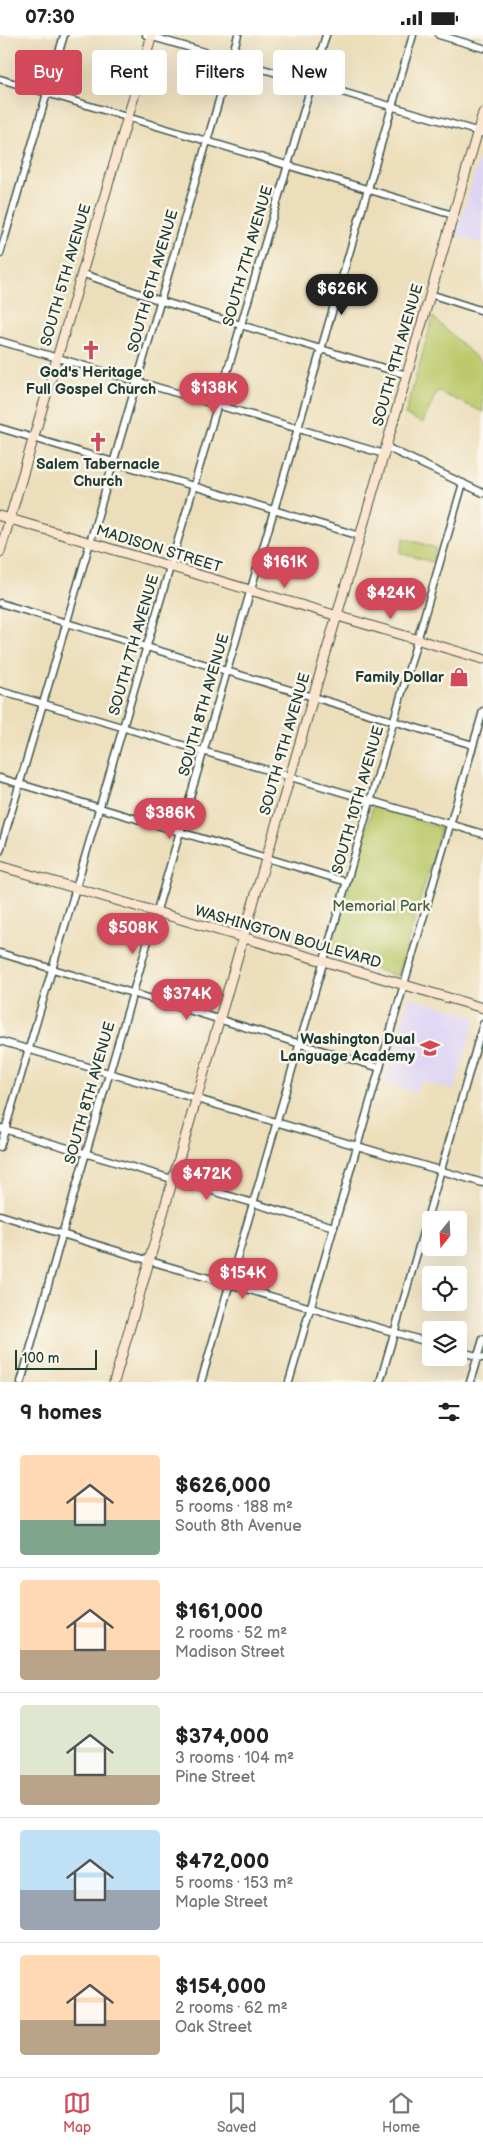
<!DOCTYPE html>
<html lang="en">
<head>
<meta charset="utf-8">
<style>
	body { margin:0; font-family:"Balsamiq Sans",sans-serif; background:#f2f2f2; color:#222; height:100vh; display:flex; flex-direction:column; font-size:19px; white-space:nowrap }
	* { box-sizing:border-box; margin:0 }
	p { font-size:16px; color:#767676 }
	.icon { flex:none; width:28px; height:28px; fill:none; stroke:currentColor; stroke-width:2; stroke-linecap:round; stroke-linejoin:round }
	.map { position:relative; height:1347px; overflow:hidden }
	.sheet { display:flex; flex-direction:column; background:#fff; flex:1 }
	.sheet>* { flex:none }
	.guide { position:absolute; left:15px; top:15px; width:454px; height:45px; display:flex; gap:10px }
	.needle { width:32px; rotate:198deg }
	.controls { position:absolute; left:422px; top:1176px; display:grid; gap:10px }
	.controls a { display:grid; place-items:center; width:45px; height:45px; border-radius:5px; background:#fff; box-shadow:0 5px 20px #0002; font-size:25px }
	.scale { position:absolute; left:15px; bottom:12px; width:82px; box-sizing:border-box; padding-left:5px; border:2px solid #1f3d34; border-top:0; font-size:14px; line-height:18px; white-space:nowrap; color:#1f3d34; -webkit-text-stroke:4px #fbf7ec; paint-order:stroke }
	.price { position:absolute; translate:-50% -42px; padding:0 11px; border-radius:18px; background:#d1495b; color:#fff; font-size:16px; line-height:32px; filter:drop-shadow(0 1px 2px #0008) }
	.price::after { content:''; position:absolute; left:50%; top:30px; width:15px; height:11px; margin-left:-8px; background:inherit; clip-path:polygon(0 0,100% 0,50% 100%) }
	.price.current { background:#222; color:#fff }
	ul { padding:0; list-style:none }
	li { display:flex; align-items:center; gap:15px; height:125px; padding:0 20px }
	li+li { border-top:1px solid #e0e0e0 }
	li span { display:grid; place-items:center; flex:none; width:140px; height:100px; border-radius:5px; color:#555 }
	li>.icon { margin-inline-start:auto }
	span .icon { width:60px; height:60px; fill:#fffc; stroke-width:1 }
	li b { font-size:21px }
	h2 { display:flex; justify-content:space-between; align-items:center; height:60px; padding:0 20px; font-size:21px }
	.pill { padding:0 18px; border-radius:5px; background:#fff; box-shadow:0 5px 20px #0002; font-size:18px; line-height:45px }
	.pill.current { background:#d1495b; color:#fff }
	.status { display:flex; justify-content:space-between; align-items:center; height:35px; padding:0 25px; background:#fff; direction:ltr }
	.status svg { height:14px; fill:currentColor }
	.dock { display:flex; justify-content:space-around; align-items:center; height:70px; border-top:1px solid #e0e0e0; background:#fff; font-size:14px; color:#767676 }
	.dock a { display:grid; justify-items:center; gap:2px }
	.dock .current { color:#d1495b }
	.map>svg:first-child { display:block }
</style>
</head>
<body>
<div class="status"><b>07:30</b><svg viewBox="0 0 49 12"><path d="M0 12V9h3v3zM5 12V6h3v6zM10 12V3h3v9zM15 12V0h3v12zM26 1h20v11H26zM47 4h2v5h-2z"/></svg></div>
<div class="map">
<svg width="483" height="1347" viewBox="0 0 483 1347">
	<rect width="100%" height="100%" fill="#fbf7ec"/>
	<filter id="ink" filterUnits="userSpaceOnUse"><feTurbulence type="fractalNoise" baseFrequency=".02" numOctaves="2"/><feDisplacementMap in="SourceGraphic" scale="10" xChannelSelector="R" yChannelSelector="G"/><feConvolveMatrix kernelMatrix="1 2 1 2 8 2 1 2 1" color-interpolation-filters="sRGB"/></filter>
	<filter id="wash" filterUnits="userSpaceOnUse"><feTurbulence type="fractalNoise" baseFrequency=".0096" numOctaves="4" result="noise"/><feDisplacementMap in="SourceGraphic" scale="20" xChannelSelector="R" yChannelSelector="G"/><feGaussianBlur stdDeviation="1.12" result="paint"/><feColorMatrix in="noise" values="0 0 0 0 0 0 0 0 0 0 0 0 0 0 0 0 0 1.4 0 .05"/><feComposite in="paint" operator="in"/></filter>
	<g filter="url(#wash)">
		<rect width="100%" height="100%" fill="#ecdeba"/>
		<g fill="#ded5f5">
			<polygon points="483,112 483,209 456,201"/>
			<polygon points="410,962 476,982 454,1055 420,1045 416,1058 384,1048"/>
		</g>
		<g fill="#bbc96b" stroke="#6d8350">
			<polygon points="433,282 483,329 483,377 437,356 423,388 405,380"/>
			<polygon points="404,503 436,513 432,527 400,518"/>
			<polygon points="373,771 441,793 398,941 329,921"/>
		</g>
	</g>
	<g filter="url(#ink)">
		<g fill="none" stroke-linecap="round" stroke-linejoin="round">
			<defs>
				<g id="street">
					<polyline points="146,0 483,98"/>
					<polyline points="439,0 483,13"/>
					<polyline points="0,44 453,180"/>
					<polyline points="0,219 64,0"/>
					<polyline points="81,238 161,266 407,340"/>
					<polyline points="430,259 483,276"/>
					<polyline points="0,306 384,419"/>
					<polyline points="0,393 360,501"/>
					<polyline points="386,412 483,458"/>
					<polyline points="0,568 473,710"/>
					<polyline points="0,656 483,799"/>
					<polyline points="0,743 347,847"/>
					<polyline points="0,816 238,0"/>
					<polyline points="0,918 380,1033"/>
					<polyline points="0,1006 483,1148"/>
					<polyline points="0,1093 334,1192"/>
					<polyline points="0,1112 326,0"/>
					<polyline points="0,1180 150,1226 431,1308"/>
					<polyline points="459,1316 483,1323"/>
					<polyline points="21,1347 62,1200 413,0"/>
					<polyline points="201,1347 463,448"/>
					<polyline points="289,1347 483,676"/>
					<polyline points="380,1347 483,989"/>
					<polyline points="470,1347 483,1304"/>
				</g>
				<g id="secondary">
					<polyline points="0,481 483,624"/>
					<polyline points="0,517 152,0"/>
					<polyline points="0,831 483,973"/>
					<polyline points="114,1347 483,78"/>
				</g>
			</defs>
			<use href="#street" stroke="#3e5548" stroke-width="9"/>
			<use href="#secondary" stroke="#3e5548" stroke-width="11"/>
			<use href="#street" stroke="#fff" stroke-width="6"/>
			<use href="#secondary" stroke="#fbe5cf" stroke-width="9"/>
		</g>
	</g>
	<defs>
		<symbol id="church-bare" viewBox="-9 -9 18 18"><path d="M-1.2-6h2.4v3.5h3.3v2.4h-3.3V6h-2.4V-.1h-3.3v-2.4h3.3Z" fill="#d1495b" stroke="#fbf7ec" stroke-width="2.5" paint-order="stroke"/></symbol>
		<symbol id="shop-bare" viewBox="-9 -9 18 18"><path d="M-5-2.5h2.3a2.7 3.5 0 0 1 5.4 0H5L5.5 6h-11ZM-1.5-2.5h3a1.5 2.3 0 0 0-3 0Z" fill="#d1495b" stroke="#fbf7ec" stroke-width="2.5" paint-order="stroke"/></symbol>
		<symbol id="school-bare" viewBox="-9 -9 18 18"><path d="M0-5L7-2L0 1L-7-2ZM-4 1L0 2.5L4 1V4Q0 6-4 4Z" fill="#d1495b" stroke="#fbf7ec" stroke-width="2.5" paint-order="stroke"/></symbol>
	</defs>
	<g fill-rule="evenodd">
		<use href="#church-bare" x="77" y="301" width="28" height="28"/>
		<use href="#church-bare" x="84" y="393" width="28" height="28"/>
		<use href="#shop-bare" x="445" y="628" width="28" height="28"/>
		<use href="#school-bare" x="416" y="999" width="28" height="28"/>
	</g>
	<g text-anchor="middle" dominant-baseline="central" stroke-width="5" stroke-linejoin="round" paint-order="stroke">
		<g font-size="15" fill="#1f3d34" stroke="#fbf7ec">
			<text transform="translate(248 221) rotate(-74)">SOUTH 7TH AVENUE</text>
			<text transform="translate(66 240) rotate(-74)">SOUTH 5TH AVENUE</text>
			<text transform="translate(153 246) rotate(-74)">SOUTH 6TH AVENUE</text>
			<text transform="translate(398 320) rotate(-74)">SOUTH 9TH AVENUE</text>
			<text transform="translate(159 514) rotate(17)">MADISON STREET</text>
			<text transform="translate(134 610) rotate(-74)">SOUTH 7TH AVENUE</text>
			<text transform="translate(204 670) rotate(-74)">SOUTH 8TH AVENUE</text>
			<text transform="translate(285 709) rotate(-74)">SOUTH 9TH AVENUE</text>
			<text transform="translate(358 765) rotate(-74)">SOUTH 10TH AVENUE</text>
			<text transform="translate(288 902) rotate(16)">WASHINGTON BOULEVARD</text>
			<text transform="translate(90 1058) rotate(-74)">SOUTH 8TH AVENUE</text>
		</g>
		<g font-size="15" font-weight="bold" fill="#1f3d34" stroke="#fbf7ec">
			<text x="91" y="337">God's Heritage<tspan x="91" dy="17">Full Gospel Church</tspan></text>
			<text x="98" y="429">Salem Tabernacle<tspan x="98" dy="17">Church</tspan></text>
			<text x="444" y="642" text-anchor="end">Family Dollar</text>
			<text x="415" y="1004" text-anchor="end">Washington Dual<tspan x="415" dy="17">Language Academy</tspan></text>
		</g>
		<g font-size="15" fill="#466042" stroke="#fbf7ec">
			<text x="381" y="871">Memorial Park</text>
		</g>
	</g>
</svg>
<div class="controls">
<a><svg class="needle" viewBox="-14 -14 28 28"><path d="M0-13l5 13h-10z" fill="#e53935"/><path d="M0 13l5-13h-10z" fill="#767676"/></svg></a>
<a><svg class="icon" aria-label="locate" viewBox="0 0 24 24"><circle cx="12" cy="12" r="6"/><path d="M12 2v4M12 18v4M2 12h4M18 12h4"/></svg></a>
<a><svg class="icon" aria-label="layers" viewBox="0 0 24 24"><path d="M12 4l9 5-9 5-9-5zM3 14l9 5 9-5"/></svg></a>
</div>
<div class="scale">100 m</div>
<b class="price current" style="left:342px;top:281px">$626K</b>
<b class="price" style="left:214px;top:380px">$138K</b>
<b class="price" style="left:285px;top:554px">$161K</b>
<b class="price" style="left:391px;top:585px">$424K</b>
<b class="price" style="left:170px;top:805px">$386K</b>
<b class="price" style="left:133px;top:920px">$508K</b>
<b class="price" style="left:187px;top:986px">$374K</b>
<b class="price" style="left:207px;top:1166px">$472K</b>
<b class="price" style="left:243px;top:1265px">$154K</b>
<div class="guide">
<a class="pill current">Buy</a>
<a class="pill">Rent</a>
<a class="pill">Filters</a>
<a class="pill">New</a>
</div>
</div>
<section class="sheet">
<h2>9 homes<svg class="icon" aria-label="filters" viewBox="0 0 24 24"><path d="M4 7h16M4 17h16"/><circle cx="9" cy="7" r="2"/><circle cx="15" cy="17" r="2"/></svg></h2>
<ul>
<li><span style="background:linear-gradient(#ffd9b3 65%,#7fa58c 0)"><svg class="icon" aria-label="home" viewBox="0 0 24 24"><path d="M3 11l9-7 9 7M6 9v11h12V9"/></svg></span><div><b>$626,000</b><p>5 rooms · 188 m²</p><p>South 8th Avenue</p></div></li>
<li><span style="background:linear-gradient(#ffd9b3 70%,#b9a48a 0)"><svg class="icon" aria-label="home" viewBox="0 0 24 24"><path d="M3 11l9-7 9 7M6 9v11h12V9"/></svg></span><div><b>$161,000</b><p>2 rooms · 52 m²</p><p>Madison Street</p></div></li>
<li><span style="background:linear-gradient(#dfe7d0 70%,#b9a48a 0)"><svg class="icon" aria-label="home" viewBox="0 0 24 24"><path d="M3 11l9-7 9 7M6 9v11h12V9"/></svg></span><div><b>$374,000</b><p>3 rooms · 104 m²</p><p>Pine Street</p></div></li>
<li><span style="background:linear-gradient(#bfe0f5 60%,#9aa5b1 0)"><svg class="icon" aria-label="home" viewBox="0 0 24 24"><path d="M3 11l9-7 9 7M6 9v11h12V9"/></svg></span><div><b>$472,000</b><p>5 rooms · 153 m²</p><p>Maple Street</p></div></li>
<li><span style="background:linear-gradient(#ffd9b3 65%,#b9a48a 0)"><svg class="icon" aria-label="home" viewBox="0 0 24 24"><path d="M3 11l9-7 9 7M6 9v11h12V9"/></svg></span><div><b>$154,000</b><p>2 rooms · 62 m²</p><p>Oak Street</p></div></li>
</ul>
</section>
<nav class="dock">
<a class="current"><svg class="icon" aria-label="map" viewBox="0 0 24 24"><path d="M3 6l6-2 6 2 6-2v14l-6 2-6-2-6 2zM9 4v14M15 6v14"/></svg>Map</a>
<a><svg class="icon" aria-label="saved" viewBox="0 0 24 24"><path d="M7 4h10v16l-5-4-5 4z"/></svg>Saved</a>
<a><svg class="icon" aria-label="home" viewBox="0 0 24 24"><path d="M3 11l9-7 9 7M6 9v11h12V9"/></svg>Home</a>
</nav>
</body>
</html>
